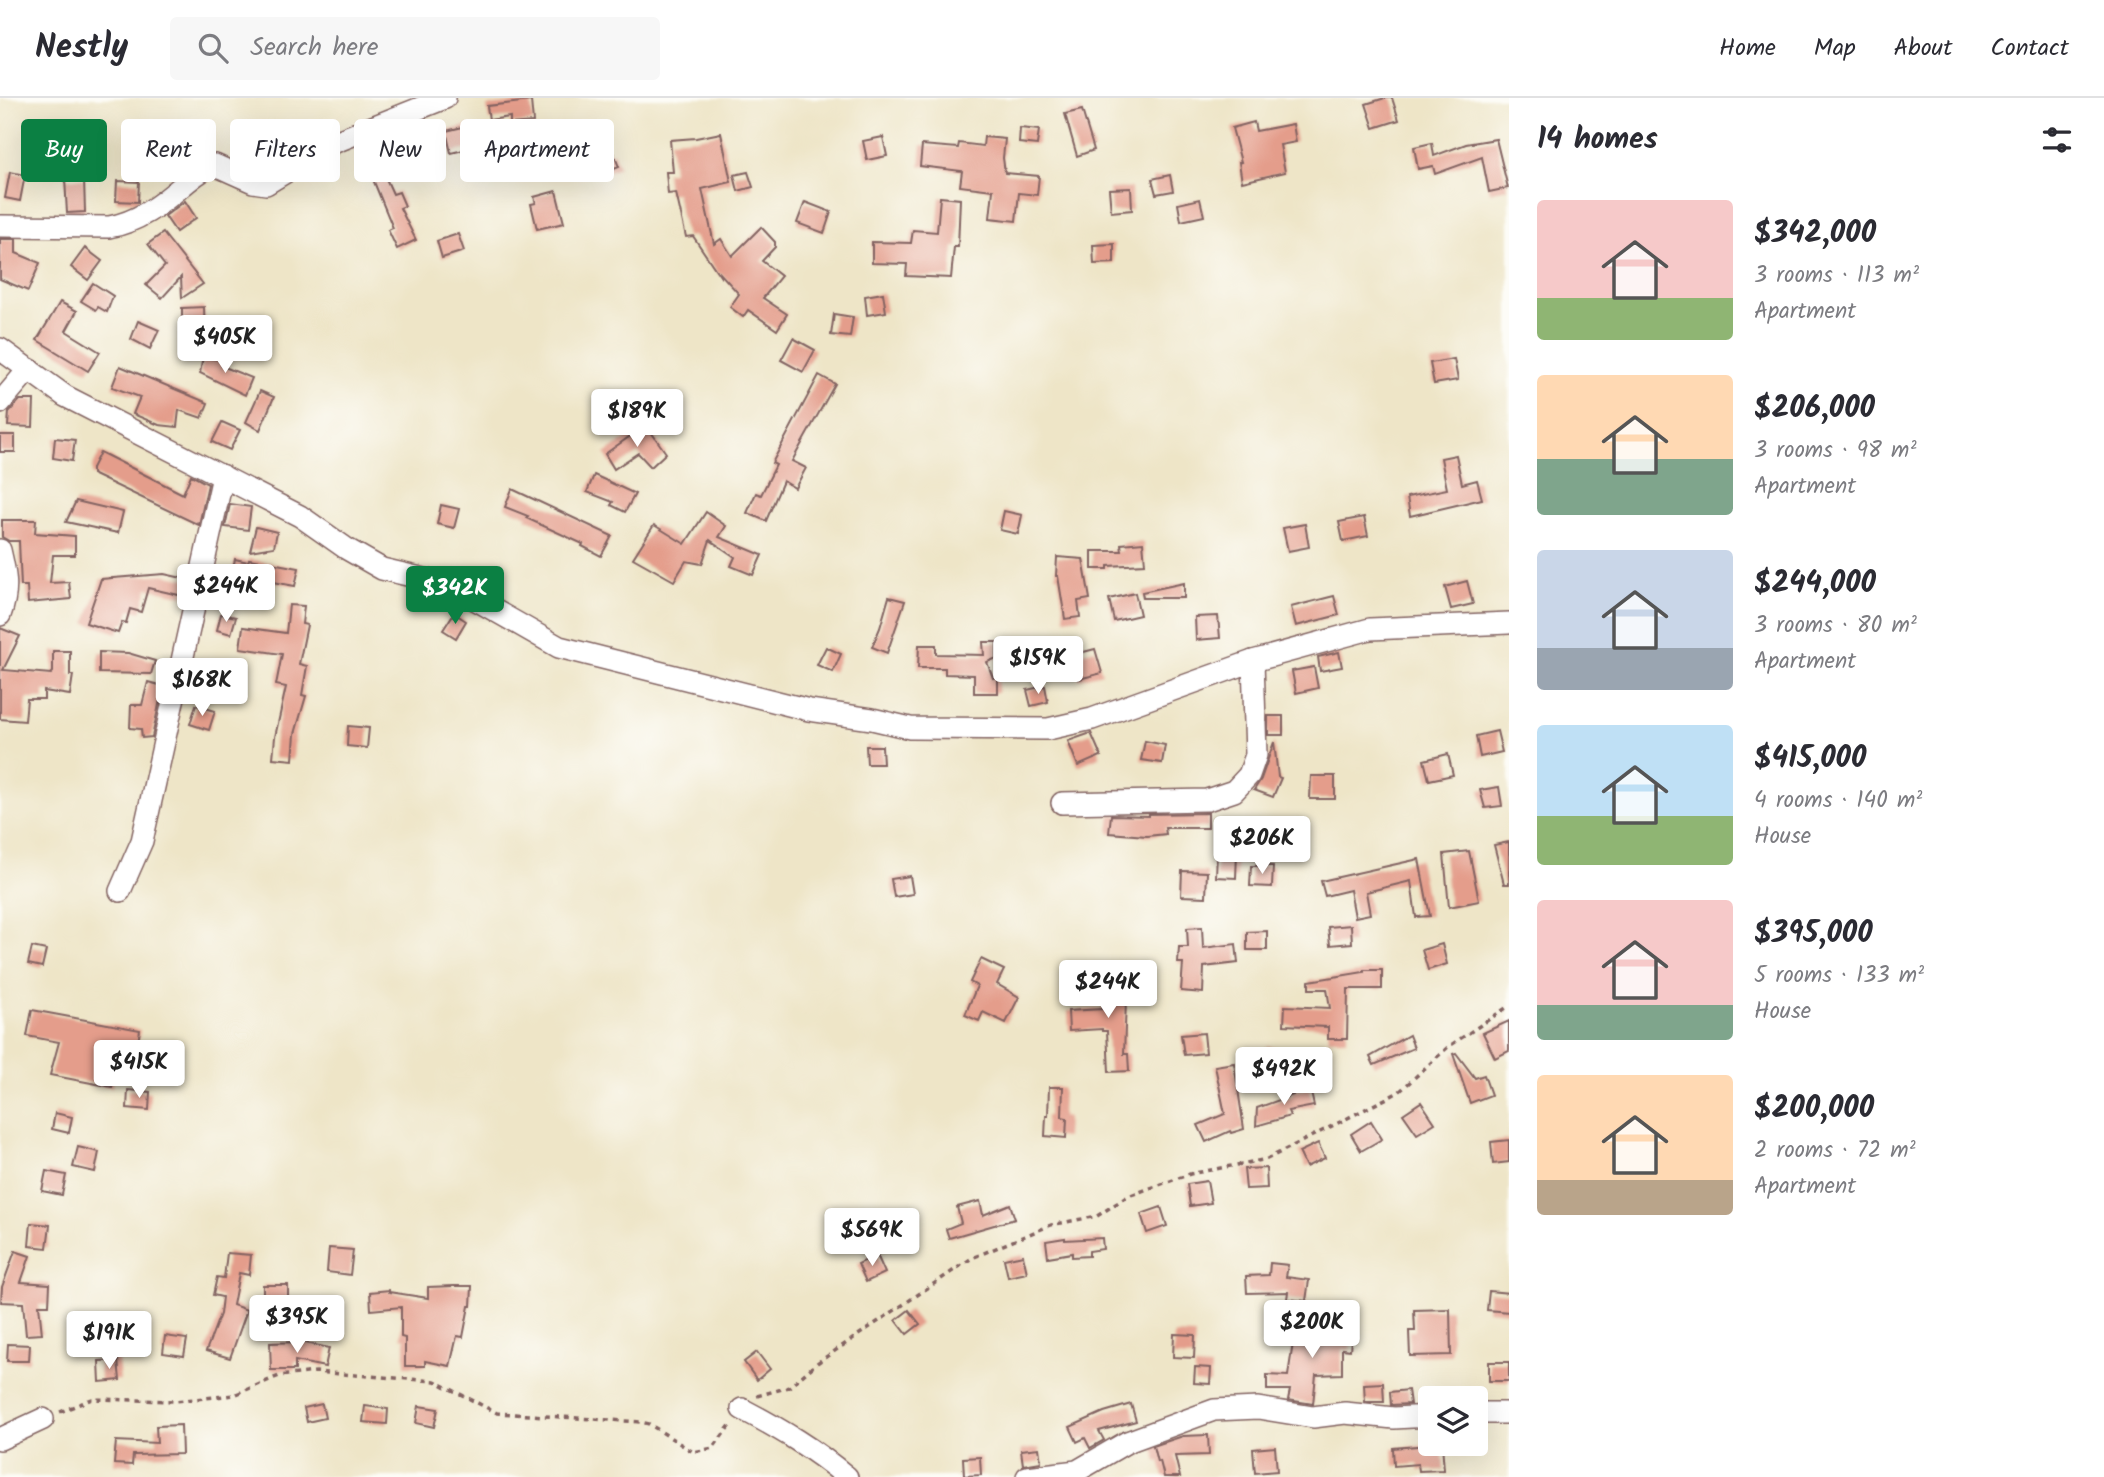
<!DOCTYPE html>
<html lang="en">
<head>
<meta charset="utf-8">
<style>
	body { margin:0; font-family:Kalam,sans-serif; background:#f7f7f7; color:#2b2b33; height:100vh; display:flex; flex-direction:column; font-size:26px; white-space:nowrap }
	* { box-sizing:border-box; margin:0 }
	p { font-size:23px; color:#7c7c81 }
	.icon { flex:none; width:38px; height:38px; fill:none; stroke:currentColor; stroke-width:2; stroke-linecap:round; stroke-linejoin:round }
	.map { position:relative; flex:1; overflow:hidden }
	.side { display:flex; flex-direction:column; background:#fff; width:595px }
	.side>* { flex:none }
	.guide { position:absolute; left:21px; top:21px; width:665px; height:63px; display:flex; gap:14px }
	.fabs { position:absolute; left:1418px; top:1288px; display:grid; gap:14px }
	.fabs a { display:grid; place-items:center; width:70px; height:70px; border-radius:7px; background:#fff; box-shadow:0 7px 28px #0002; font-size:35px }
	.price { position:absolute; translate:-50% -60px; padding:0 16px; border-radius:7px; background:#fff; color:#222; font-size:23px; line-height:46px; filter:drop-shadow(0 2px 4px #0008) }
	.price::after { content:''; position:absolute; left:50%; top:42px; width:21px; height:16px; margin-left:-10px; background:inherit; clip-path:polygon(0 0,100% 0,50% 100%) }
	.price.current { background:#0b8043; color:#fff }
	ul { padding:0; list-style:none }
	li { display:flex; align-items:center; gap:21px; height:175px; padding:0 28px }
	li span { display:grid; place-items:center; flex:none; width:196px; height:140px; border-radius:7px; color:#555 }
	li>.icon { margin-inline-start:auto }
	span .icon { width:84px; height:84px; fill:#fffc; stroke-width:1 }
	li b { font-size:30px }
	h2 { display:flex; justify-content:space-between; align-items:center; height:84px; padding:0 28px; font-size:30px }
	.tag { padding:0 24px; border-radius:7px; background:#fff; box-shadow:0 7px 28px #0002; font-size:24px; line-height:63px }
	.tag.current { background:#0b8043; color:#fff }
	header { display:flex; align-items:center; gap:42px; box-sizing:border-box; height:98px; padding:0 35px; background:#fff; border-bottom:2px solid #e1e1e2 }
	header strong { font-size:33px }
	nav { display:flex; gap:38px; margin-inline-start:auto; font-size:24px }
	.search { width:490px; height:63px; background:#f7f7f7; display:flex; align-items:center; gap:18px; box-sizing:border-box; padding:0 24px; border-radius:7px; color:#7c7c81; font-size:26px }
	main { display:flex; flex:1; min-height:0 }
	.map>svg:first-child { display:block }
</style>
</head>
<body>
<header>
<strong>Nestly</strong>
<div class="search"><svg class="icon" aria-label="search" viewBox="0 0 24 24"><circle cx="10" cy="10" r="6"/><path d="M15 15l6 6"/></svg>Search here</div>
<nav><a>Home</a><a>Map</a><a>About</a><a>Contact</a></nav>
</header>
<main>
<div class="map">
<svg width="1509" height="1379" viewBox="0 0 1509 1379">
	<rect width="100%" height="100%" fill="#fdfcf7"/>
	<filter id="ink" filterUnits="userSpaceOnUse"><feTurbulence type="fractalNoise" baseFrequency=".0143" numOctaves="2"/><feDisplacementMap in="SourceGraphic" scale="14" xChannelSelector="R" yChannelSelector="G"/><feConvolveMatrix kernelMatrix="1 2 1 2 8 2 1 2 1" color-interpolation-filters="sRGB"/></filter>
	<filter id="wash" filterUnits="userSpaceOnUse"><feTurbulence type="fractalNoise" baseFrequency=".00686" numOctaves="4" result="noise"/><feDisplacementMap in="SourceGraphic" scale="28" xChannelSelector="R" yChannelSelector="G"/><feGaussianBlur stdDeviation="1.57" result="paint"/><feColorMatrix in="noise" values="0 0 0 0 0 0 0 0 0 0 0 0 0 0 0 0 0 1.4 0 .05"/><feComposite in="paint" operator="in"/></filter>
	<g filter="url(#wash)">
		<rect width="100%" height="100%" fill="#eee5c7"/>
		<g id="blocks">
			<g fill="#e49d8b">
				<polygon points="1385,0 1392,0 1399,22 1374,30 1366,6"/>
				<polygon points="531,3 533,24 510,26 510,19 489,22 487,8"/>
				<polygon points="1082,12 1094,52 1077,58 1065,16"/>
				<polygon points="1254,24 1256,33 1293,26 1296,44 1280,47 1285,74 1242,84 1239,64 1241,64 1232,30"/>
				<polygon points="471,27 476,49 451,55 446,33"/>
				<polygon points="1020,30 1039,32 1037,47 1019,45"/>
				<polygon points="721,35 731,84 702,91 714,146 721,141 732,158 761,129 775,144 775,149 762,163 781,178 763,200 787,216 777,232 748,212 743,219 730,209 739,196 720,175 720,178 693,138 686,139 676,95 668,96 666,74 673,74 670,42 696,40"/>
				<polygon points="416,38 426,59 407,68 397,47"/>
				<polygon points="883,39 887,58 867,62 863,43"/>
				<polygon points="984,39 1005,41 1003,60 1005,75 1039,78 1037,97 1019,95 1016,123 990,120 993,92 960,88 962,73 920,68 922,47 958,50 959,45 983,48"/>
				<polygon points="1496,41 1508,90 1489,94 1482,59 1435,76 1433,68 1418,71 1414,49 1432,45 1434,58 1466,46"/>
				<polygon points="613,54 619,69 602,76 596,61"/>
				<polygon points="10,74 25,77 20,103 5,100"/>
				<polygon points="383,74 393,96 399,94 405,108 400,110 416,142 397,151 388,132 393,130 372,79"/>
				<polygon points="748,74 753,89 738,93 734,77"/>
				<polygon points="1170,77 1173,93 1156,96 1152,81"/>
				<polygon points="65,80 84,81 85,114 67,115"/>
				<polygon points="117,83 139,84 138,104 116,103"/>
				<polygon points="1131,90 1132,112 1111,114 1109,91"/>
				<polygon points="556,93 564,125 537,131 531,106 536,105 534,99"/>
				<polygon points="940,99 960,101 958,149 954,149 951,180 906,178 907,166 872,165 872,144 911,145 913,132 937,134"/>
				<polygon points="1200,101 1204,118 1181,123 1178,106"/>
				<polygon points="185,103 196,120 176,134 165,118"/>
				<polygon points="805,104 831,114 824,135 797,125"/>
				<polygon points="163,135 203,186 182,200 181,179 162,200 146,187 165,168 148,146"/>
				<polygon points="458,136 464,153 442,160 437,143"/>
				<polygon points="0,141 16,141 16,155 40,165 28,193 0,181"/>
				<polygon points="1114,146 1114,165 1094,166 1093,147"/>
				<polygon points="85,150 102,163 88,182 71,169"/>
				<polygon points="93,185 113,198 107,214 98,209 96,212 81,203"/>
				<polygon points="883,195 886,214 867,217 865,198"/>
				<polygon points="60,204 77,213 66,233 100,254 88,273 37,242"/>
				<polygon points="204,209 205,241 182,220 182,210"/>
				<polygon points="834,216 853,219 850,239 831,237"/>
				<polygon points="138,223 159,232 150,251 131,241"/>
				<polygon points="793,240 815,252 803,274 781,262"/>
				<polygon points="203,259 223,262 222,268 252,280 245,297 200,275"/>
				<polygon points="1454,261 1458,282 1434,286 1430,265"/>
				<polygon points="120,268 208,305 202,320 179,312 177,329 159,327 133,316 140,299 112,289"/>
				<polygon points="819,277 835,286 792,363 806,370 795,390 783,383 766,423 747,415 756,395 761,397 776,367 772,365"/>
				<polygon points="260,293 274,299 260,332 246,324"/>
				<polygon points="20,302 34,302 33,329 8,328 9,314"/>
				<polygon points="222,324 240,332 230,352 212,344"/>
				<polygon points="646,327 666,355 651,369 638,355 614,371 605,356"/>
				<rect x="0" y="337" width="15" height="17"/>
				<polygon points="55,340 75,342 72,363 53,360"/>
				<polygon points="100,354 183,396 191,377 208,386 199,427 92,376 92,370"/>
				<polygon points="1456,357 1462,386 1477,382 1482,401 1410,418 1407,399 1447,391 1441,360"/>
				<polygon points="594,377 635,396 625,414 611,407 613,404 587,394"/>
				<polygon points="512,391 612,438 601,458 582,448 583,446 526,420 528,418 505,409"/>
				<polygon points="76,403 123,414 118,435 66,424"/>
				<polygon points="230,406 251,409 248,432 225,429"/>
				<polygon points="441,407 459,411 454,430 437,426"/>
				<polygon points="1004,413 1022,417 1018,436 1000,432"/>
				<polygon points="706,414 726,428 719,439 762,457 753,477 731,468 735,459 710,442 702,466 686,463 674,483 633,460 654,427 685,446"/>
				<polygon points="1364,419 1368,438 1343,443 1339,424"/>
				<polygon points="2,422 36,422 35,435 75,438 75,457 53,457 50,485 69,484 71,501 28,505 27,488 21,488 19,443 9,443 2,439"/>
				<polygon points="1305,426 1309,449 1288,453 1283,430"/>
				<polygon points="256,429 277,434 274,449 250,453"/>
				<polygon points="1143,444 1145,466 1108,468 1108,471 1092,471 1092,453 1122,453 1121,446"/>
				<polygon points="1057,459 1083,461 1090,501 1078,503 1080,519 1065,521 1058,478 1056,478"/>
				<polygon points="235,461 248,464 249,461 299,470 295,488 251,480 250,484 231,480"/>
				<polygon points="164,476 187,481 183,498 148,490 141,514 130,511 126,525 122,524 118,535 86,525 101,481"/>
				<polygon points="1467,483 1473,506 1451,511 1445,489"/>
				<polygon points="1184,485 1184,500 1143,500 1142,494"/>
				<polygon points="1135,495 1140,517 1114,523 1109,501"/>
				<polygon points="1334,498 1339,517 1296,528 1291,509"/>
				<polygon points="889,499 905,503 887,555 872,549 880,530"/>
				<polygon points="289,507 304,508 302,526 307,527 299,566 307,568 302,597 306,598 295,636 293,662 273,660 275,639 286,589 276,587 282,556 240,550 243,529 286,535"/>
				<polygon points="454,515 466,523 456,540 443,532"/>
				<polygon points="221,516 236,519 231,536 217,532"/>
				<polygon points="1218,518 1220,540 1196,542 1195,519"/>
				<polygon points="0,530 20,538 3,572 51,576 53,574 53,553 70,553 70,577 73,577 70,597 44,593 44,601 27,601 25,623 0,621"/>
				<polygon points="983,544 997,544 997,560 987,564 993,580 998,579 998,595 974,595 974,577 945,576 945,570 918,570 919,547 936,547 936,556 984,557"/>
				<polygon points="826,549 841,556 833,574 817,567"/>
				<polygon points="1095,551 1102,575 1079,581 1072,557"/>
				<polygon points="99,554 128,555 155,563 151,576 99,575"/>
				<polygon points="1339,554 1342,569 1320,573 1318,559"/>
				<polygon points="1314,569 1318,590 1296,595 1292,573"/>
				<polygon points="148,584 163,588 152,639 142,640 141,631 130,630 131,607 142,607"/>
				<polygon points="1045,588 1048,604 1031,608 1027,592"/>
				<polygon points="196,607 215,613 209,632 190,626"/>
				<rect x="1268" y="618" width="15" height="19"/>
				<polygon points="348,628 369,630 367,650 347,648"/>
				<polygon points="1497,633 1502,654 1480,659 1476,638"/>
				<polygon points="1091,635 1101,658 1078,668 1068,643"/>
				<polygon points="1145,643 1165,647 1162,665 1141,662"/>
				<polygon points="1274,644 1278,679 1281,680 1273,699 1254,692 1261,681"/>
				<polygon points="866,648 882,648 883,666 867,666"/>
				<polygon points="1448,656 1453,677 1429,682 1424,662"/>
				<polygon points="1311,678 1335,678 1335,701 1310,701"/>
				<polygon points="1499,689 1502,708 1485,710 1480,692"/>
				<polygon points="1208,715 1208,730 1165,730 1166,736 1147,738 1109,735 1111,717 1149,718 1149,716"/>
				<rect x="1265" y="727" width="21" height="20"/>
				<polygon points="1509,744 1509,786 1504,786 1494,747"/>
				<polygon points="1469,753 1479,803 1449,809 1444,756"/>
				<polygon points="1217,754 1237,755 1236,780 1216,779"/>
				<polygon points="1419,761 1430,818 1416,819 1411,783 1366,794 1370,816 1355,819 1350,792 1325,798 1321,783"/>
				<polygon points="1251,768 1273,768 1272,789 1250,788"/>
				<polygon points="1182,773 1207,774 1206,799 1181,798"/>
				<polygon points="910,778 913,796 894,799 891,781"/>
				<polygon points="1351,827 1352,845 1330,847 1328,829"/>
				<polygon points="1202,829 1203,850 1236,846 1238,865 1204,869 1203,895 1181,893 1183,865 1178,865 1179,849 1188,849 1187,830"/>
				<polygon points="1267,833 1267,852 1247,852 1247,834"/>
				<polygon points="1442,846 1447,866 1428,872 1422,852"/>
				<polygon points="32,849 46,852 42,869 28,866"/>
				<polygon points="981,861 1004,872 997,886 1019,899 1006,925 983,914 979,923 965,917 977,888 970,884"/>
				<polygon points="1364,872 1382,872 1382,891 1348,891 1347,941 1328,941 1328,929 1284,927 1285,908 1330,910 1327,891 1309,891 1309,883 1364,874"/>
				<polygon points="1107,873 1127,875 1124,956 1128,956 1129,973 1109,974 1107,933 1102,933 1102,931 1069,933 1068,913 1103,911"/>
				<polygon points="32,912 140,932 136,957 118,954 112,989 50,977 59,944 27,938"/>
				<polygon points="1509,923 1509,953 1495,960 1483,935"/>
				<polygon points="1204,935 1206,955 1184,957 1181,937"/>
				<polygon points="1409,937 1414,950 1374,967 1370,959"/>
				<polygon points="1267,948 1287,951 1285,969 1265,966"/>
				<polygon points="1456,955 1475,980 1484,977 1491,997 1470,1005 1453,956"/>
				<polygon points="1234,965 1244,1031 1231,1035 1230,1033 1206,1044 1198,1027 1225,1016 1215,968"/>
				<polygon points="1049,989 1063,989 1062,1019 1067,1020 1066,1040 1045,1038 1046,1018 1048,1018"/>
				<polygon points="1310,990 1314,1008 1288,1013 1290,1018 1256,1028 1257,1010 1293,997 1293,993"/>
				<polygon points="128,992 150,994 149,1012 127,1010"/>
				<polygon points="1421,1004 1435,1025 1417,1036 1403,1016"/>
				<polygon points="55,1015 72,1019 69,1035 52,1031"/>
				<polygon points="1371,1023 1382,1041 1361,1053 1351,1036"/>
				<polygon points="1509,1042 1509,1064 1493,1066 1491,1044"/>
				<polygon points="1318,1045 1325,1060 1306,1069 1299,1054"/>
				<polygon points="78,1049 99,1054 95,1074 73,1069"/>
				<polygon points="1266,1070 1267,1090 1246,1091 1244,1071"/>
				<polygon points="46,1073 66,1077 62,1097 42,1093"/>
				<polygon points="1207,1083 1211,1105 1190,1108 1187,1086"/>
				<polygon points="980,1103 983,1117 1010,1106 1015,1121 949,1140 946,1131 961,1125 957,1109"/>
				<polygon points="1161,1109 1167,1128 1147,1135 1141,1116"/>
				<polygon points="31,1125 50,1127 47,1150 29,1148"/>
				<polygon points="1065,1140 1065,1142 1102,1140 1103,1151 1089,1153 1089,1158 1072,1159 1072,1155 1048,1159 1046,1143"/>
				<polygon points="329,1150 353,1152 350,1177 327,1174"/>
				<polygon points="15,1153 30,1158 21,1184 50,1186 49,1207 39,1207 42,1236 26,1237 23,1205 1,1204 2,1189"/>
				<polygon points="227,1155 251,1157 249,1177 239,1175 233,1207 247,1212 230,1260 206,1253 220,1216 222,1199 213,1197 217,1179 224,1180"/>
				<polygon points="877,1157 885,1175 866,1184 858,1166"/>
				<polygon points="1023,1157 1027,1175 1008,1179 1004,1161"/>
				<polygon points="1270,1165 1288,1167 1286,1179 1309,1182 1306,1203 1287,1201 1288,1194 1247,1195 1246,1178 1269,1177"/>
				<rect x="263" y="1187" width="25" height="27"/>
				<polygon points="454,1188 472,1188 471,1208 469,1208 463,1239 457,1238 450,1268 425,1263 425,1268 405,1268 405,1240 401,1239 401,1209 371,1212 370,1194 389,1192 389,1194 428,1200 428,1189"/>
				<polygon points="1489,1193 1509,1195 1509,1214 1487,1212"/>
				<polygon points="1450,1211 1451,1257 1410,1258 1409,1233 1415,1233 1414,1212"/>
				<polygon points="909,1212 920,1226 907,1236 896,1222"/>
				<polygon points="1296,1225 1352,1233 1350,1252 1342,1251 1342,1276 1316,1277 1313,1306 1288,1302 1290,1292 1267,1292 1267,1277 1288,1278"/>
				<polygon points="1174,1236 1195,1237 1194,1260 1173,1259"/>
				<polygon points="165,1238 187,1241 184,1258 163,1255"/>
				<polygon points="301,1244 329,1250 325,1269 295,1263 295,1272 271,1272 270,1245"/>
				<polygon points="8,1246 30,1247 29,1263 7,1263"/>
				<polygon points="757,1254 770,1271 757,1282 744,1264"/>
				<polygon points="118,1262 120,1282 100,1284 99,1263"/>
				<rect x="1489" y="1264" width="20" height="19"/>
				<polygon points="1195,1269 1211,1270 1210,1286 1194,1285"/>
				<polygon points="1383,1285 1384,1304 1365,1304 1364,1286"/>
				<polygon points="1408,1292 1410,1306 1391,1307 1390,1294"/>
				<polygon points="322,1306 325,1320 307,1324 304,1310"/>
				<polygon points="1131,1306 1136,1323 1099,1333 1104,1342 1090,1350 1085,1340 1077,1344 1070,1329 1104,1314"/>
				<polygon points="365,1308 388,1311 387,1326 363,1324"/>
				<polygon points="419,1308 438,1311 434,1329 416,1325"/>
				<polygon points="181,1327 182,1356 133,1357 132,1367 114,1366 116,1343 157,1345 156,1328"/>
				<polygon points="1208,1337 1209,1357 1175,1358 1180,1379 1164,1379 1160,1363 1157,1364 1153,1348 1183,1338"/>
				<polygon points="1442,1346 1444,1372 1419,1373 1418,1366 1394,1368 1393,1350"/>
				<polygon points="1275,1349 1277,1373 1255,1375 1253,1351"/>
				<polygon points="1039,1350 1041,1364 1023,1367 1021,1352"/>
				<polygon points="980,1359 981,1377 964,1378 963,1360"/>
			</g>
		</g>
	</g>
	<g filter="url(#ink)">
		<use href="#blocks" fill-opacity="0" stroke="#836462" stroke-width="2"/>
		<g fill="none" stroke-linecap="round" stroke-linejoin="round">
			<defs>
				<g id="minor">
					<path d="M0 128 109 129C138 124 160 107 182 88 192 80 202 70 215 67L253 84 266 86 335 44 445 0"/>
					<polyline points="0,251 65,298 300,418 347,451 382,471 450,487 559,549 809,612 872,621 910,630 1048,631 1092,621 1253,563 1370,531 1509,525"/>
					<polyline points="0,305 29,271"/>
					<path d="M0 452C6 477 9 493 0 517"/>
					<polyline points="1062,705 1207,702 1234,693 1249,677 1256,657 1253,563"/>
					<polyline points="120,793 142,743 223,378"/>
					<path d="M742 1311C780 1331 814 1351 847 1379"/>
					<polyline points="1475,1315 1509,1315"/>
					<polyline points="0,1341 43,1321"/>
					<polyline points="1027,1379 1077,1373 1127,1344 1214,1312 1258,1310 1313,1319 1345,1315 1394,1320 1430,1318"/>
				</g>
			</defs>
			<use href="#minor" stroke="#836462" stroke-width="24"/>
			<g stroke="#836462" stroke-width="3.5" stroke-dasharray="5 5" stroke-linecap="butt">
				<polyline points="757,1298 789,1289 817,1265 972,1160 1051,1127 1097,1118 1128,1098 1190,1076 1267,1061 1399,994 1448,949 1509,908"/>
				<polyline points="60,1314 92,1301 176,1303 234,1297 279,1278 316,1274 435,1283 497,1315 641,1324 649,1326 693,1354 713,1350 731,1326"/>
			</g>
			<use href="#minor" stroke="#fff" stroke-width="21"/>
		</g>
	</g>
</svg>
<div class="fabs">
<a><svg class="icon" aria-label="layers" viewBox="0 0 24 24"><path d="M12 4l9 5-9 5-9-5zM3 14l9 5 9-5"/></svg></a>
</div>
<b class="price" style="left:225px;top:277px">$405K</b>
<b class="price" style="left:637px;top:351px">$189K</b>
<b class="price" style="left:226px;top:526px">$244K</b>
<b class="price current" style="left:455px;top:528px">$342K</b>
<b class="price" style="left:1038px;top:598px">$159K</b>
<b class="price" style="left:202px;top:620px">$168K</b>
<b class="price" style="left:1262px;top:778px">$206K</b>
<b class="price" style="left:1108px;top:922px">$244K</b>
<b class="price" style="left:139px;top:1002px">$415K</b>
<b class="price" style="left:1284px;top:1009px">$492K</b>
<b class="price" style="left:872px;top:1170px">$569K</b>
<b class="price" style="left:297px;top:1257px">$395K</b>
<b class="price" style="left:1312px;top:1262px">$200K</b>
<b class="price" style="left:109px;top:1273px">$191K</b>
<div class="guide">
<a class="tag current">Buy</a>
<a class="tag">Rent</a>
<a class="tag">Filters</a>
<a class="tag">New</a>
<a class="tag">Apartment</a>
</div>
</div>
<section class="side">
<h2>14 homes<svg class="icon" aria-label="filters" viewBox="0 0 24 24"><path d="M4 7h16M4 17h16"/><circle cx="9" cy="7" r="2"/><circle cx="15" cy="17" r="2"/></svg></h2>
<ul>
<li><span style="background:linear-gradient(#f6c9c9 70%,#8fb573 0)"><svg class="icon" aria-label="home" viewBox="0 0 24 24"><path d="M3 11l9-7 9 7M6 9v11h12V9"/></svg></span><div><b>$342,000</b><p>3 rooms · 113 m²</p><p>Apartment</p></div></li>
<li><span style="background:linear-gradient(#ffd9b3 60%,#7fa58c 0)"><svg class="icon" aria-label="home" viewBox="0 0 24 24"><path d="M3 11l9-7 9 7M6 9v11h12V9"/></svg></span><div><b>$206,000</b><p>3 rooms · 98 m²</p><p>Apartment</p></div></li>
<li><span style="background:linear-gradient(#c9d6e8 70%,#9aa5b1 0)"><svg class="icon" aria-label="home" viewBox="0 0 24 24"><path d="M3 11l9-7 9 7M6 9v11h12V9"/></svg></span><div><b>$244,000</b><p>3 rooms · 80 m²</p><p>Apartment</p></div></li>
<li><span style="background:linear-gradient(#bfe0f5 65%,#8fb573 0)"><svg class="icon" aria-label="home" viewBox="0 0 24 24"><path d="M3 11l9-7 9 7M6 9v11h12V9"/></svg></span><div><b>$415,000</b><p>4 rooms · 140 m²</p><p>House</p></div></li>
<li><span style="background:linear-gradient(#f6c9c9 75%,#7fa58c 0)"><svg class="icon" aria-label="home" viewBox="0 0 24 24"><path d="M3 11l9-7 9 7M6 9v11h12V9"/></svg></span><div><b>$395,000</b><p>5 rooms · 133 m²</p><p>House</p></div></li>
<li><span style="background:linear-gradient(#ffd9b3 75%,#b9a48a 0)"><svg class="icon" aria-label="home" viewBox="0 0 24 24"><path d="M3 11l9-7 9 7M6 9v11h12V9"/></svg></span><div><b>$200,000</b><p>2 rooms · 72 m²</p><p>Apartment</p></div></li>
</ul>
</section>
</main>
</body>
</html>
